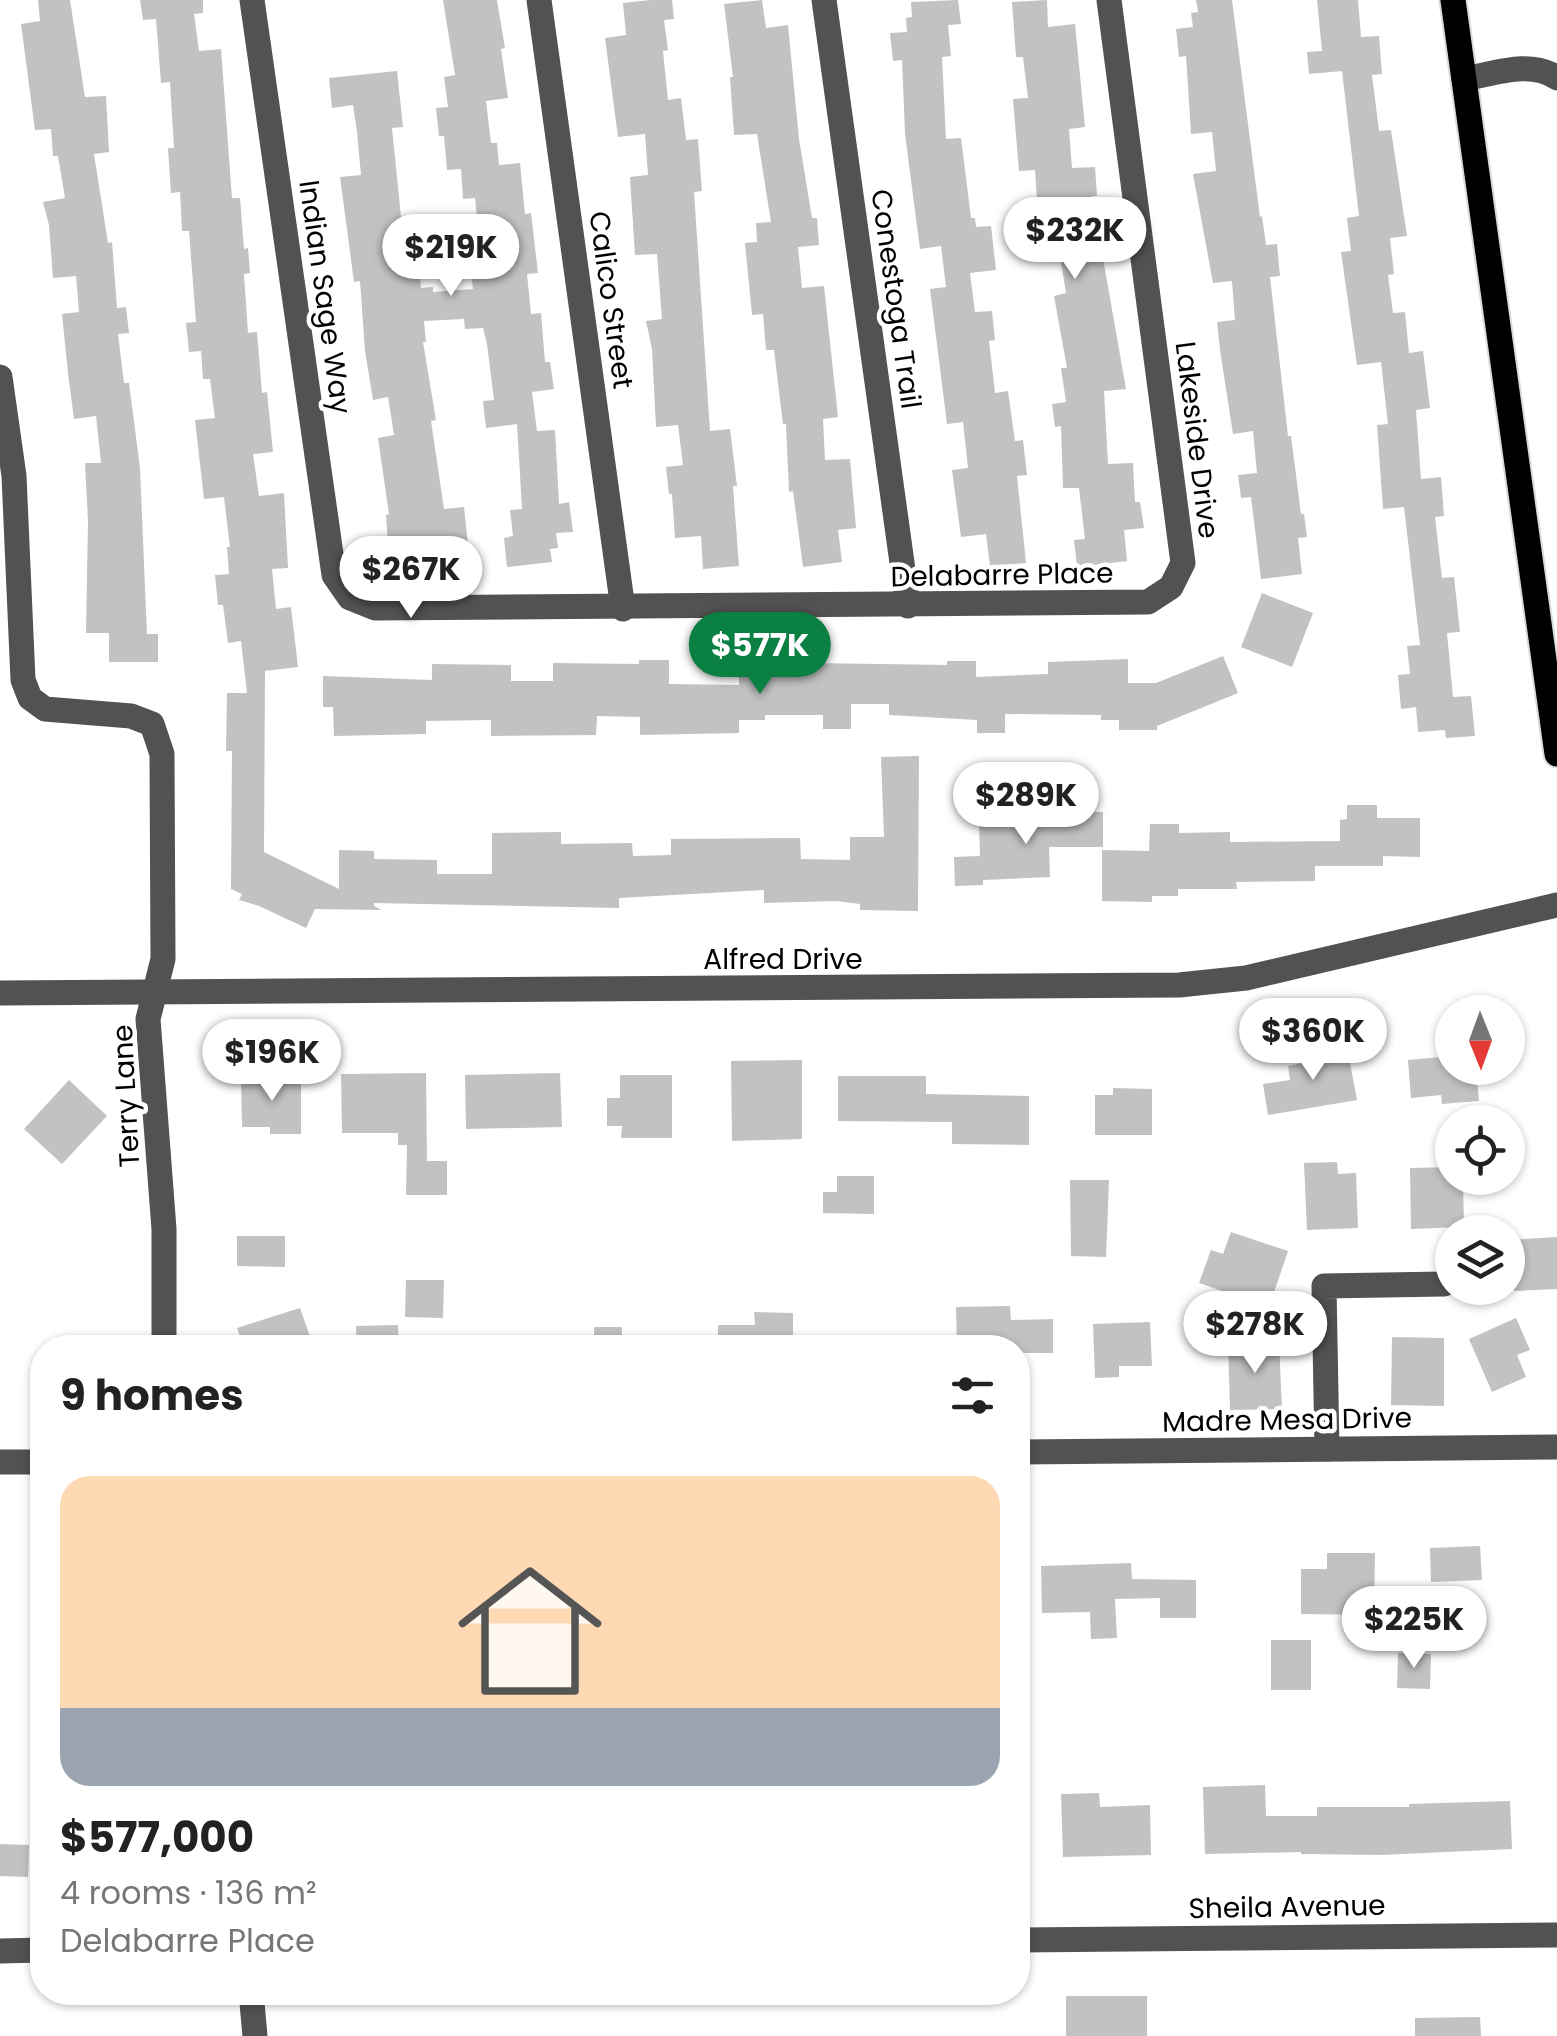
<!DOCTYPE html>
<html lang="en">
<head>
<meta charset="utf-8">
<style>
	body { margin:0; font-family:Poppins,sans-serif; background:#f6f6f6; color:#222; height:100vh; display:flex; flex-direction:column; font-size:38px; white-space:nowrap }
	* { box-sizing:border-box; margin:0 }
	p { font-size:32px; color:#767676 }
	.icon { flex:none; width:55px; height:55px; fill:none; stroke:currentColor; stroke-width:2; stroke-linecap:round; stroke-linejoin:round }
	.map { position:relative; flex:1; overflow:hidden }
	.details { position:absolute; left:30px; top:1335px; width:1000px; height:670px; display:flex; flex-direction:column; background:#fff; border-radius:40px; box-shadow:0 2px 8px #0004 }
	.details>* { flex:none }
	.needle { width:65px; rotate:179deg }
	.controls { position:absolute; left:1435px; top:995px; display:grid; gap:20px }
	.controls a { display:grid; place-items:center; width:90px; height:90px; border-radius:50%; background:#fff; box-shadow:0 2px 8px #0004; font-size:50px }
	.price { position:absolute; translate:-50% -85px; padding:0 22px; border-radius:35px; background:#fff; color:#222; font-size:32px; line-height:65px; filter:drop-shadow(0 2px 5px #0008) }
	.price::after { content:''; position:absolute; left:50%; top:60px; width:30px; height:22px; margin-left:-15px; background:inherit; clip-path:polygon(0 0,100% 0,50% 100%) }
	.price.selected { background:#0b8043; color:#fff }
	ul { padding:0; list-style:none }
	li { display:grid; align-content:center; gap:20px; height:530px; padding:0 30px }
	li span { display:grid; place-items:center; height:310px; border-radius:30px; color:#555 }
	li>.icon { margin-inline-start:auto }
	span .icon { width:180px; height:180px; fill:#fffc; stroke-width:1 }
	li b { font-size:42px }
	h2 { display:flex; justify-content:space-between; align-items:center; height:120px; padding:0 30px; font-size:42px }
	.map>svg:first-child { display:block }
</style>
</head>
<body>
<div class="map">
<svg width="1557" height="2036" viewBox="0 0 1557 2036">
	<rect width="100%" height="100%" fill="#fff"/>
	<g fill="#c2c2c2">
		<polygon points="38,0 70,0 85,97 106,96 109,152 94,154 108,243 112,242 117,308 126,307 129,333 118,334 124,383 129,383 140,468 147,634 158,634 158,662 109,662 109,633 86,633 88,521 85,463 101,463 96,416 74,419 68,373 62,314 79,312 76,276 53,278 49,225 43,202 65,198 58,156 53,156 51,129 35,130 21,24 40,21"/>
		<polygon points="140,0 203,0 203,13 194,14 199,51 221,49 232,198 240,198 244,249 248,248 250,273 244,274 248,333 257,332 262,393 267,392 273,452 253,454 259,496 284,493 288,568 272,569 276,609 291,607 298,667 265,671 264,852 339,889 339,850 374,851 374,859 437,860 437,874 492,874 492,833 561,832 561,844 632,843 633,856 671,855 671,839 800,838 801,859 850,860 850,837 884,837 881,757 919,756 918,911 860,910 860,904 836,901 764,903 764,890 619,898 619,908 374,903 374,906 382,910 315,909 306,928 259,906 239,900 242,894 231,889 232,751 226,751 227,693 247,693 241,641 228,643 223,605 218,605 215,575 229,574 227,547 230,547 224,497 204,499 195,420 215,418 210,379 203,379 201,351 189,352 186,323 196,322 189,231 182,231 180,192 171,193 168,148 174,148 170,82 161,83 156,19 143,20"/>
		<polygon points="443,0 497,0 505,48 501,49 508,98 486,101 491,143 497,143 499,165 520,163 525,214 531,213 538,273 527,274 531,314 541,313 545,362 550,362 554,389 532,392 537,431 555,430 559,504 569,502 573,532 556,533 558,548 550,549 552,562 507,567 504,538 513,536 510,510 522,509 517,424 486,428 483,401 494,400 487,344 483,328 465,329 464,319 424,321 426,342 423,342 436,420 431,421 444,509 464,507 469,555 453,556 454,566 415,570 412,540 388,543 386,515 389,514 378,438 394,435 388,397 373,400 365,351 360,281 354,282 340,177 361,175 357,132 353,105 332,108 329,78 397,71 403,127 392,128 405,256 418,255 421,288 433,287 433,292 473,289 468,248 480,247 475,198 463,199 461,169 447,170 444,136 439,136 436,108 448,107 444,77 455,75"/>
		<polygon points="650,0 672,0 674,19 664,20 668,50 663,51 668,100 681,98 686,140 698,139 702,191 694,192 710,431 730,429 737,486 733,486 739,566 703,569 701,536 675,538 672,494 669,494 666,467 683,465 678,425 656,427 652,349 646,321 662,319 657,254 635,255 630,177 648,175 645,134 618,137 605,38 626,35 623,3"/>
		<polygon points="762,0 766,28 788,25 799,139 812,218 817,218 819,245 798,247 802,288 824,286 838,417 823,419 825,460 850,459 856,528 838,530 842,562 803,567 793,491 789,492 786,424 783,424 774,350 766,350 763,314 752,315 745,243 757,242 756,223 771,222 757,134 734,135 730,77 733,77 724,4"/>
		<polygon points="958,0 961,24 948,25 951,56 942,57 946,139 961,138 971,218 975,218 976,227 991,226 996,270 970,273 975,312 992,311 995,340 989,341 995,393 1008,391 1015,441 1023,440 1027,475 1017,476 1026,563 990,566 986,534 961,537 952,470 968,468 963,422 947,424 930,289 946,287 941,246 920,249 905,134 902,60 893,61 890,33 907,32 906,18 912,17 911,2"/>
		<polygon points="1047,0 1048,27 1075,24 1085,127 1069,129 1072,168 1095,167 1097,196 1092,196 1126,389 1104,391 1108,464 1133,463 1135,502 1140,502 1144,528 1124,530 1127,561 1077,567 1074,540 1085,539 1079,488 1063,488 1061,426 1055,427 1052,404 1066,402 1061,368 1067,368 1054,296 1066,293 1060,255 1050,257 1040,200 1037,200 1035,170 1019,171 1013,99 1028,98 1023,57 1016,57 1012,2"/>
		<polygon points="1196,0 1232,0 1260,217 1262,216 1266,245 1277,244 1280,276 1270,277 1288,436 1291,436 1301,514 1304,514 1307,537 1298,538 1302,574 1261,579 1251,497 1241,498 1238,475 1257,473 1253,431 1233,434 1220,350 1217,322 1235,320 1232,281 1213,283 1193,174 1216,171 1212,132 1191,134 1186,56 1179,57 1176,29 1193,27 1191,13 1198,12"/>
		<polygon points="1317,0 1358,0 1361,37 1379,36 1382,74 1372,75 1379,131 1391,130 1407,236 1390,238 1394,274 1388,275 1393,313 1405,312 1409,353 1423,351 1430,408 1416,410 1421,479 1441,477 1444,516 1435,517 1442,578 1454,577 1460,632 1447,633 1453,697 1471,696 1475,736 1446,738 1445,730 1418,732 1416,707 1401,709 1398,675 1410,674 1407,646 1420,645 1404,507 1383,509 1377,425 1388,424 1381,362 1357,365 1341,252 1351,251 1347,218 1359,216 1342,71 1309,74 1307,52 1322,51"/>
		<polygon points="1262,593 1313,613 1292,667 1241,647"/>
		<polygon points="1223,656 1238,693 1157,726 1157,730 1119,730 1119,720 1101,720 1101,715 1005,714 1005,733 977,733 977,720 889,715 889,704 851,704 851,729 823,729 823,715 765,715 765,720 739,720 739,733 640,735 640,717 597,716 596,735 491,736 491,720 426,721 426,734 334,736 333,707 323,707 323,676 432,680 432,664 511,665 511,681 553,681 553,663 639,664 639,660 669,660 669,684 739,685 739,662 947,665 947,661 976,661 976,677 1048,674 1048,662 1128,659 1128,683 1156,683"/>
		<polygon points="1347,805 1377,805 1377,818 1420,818 1420,857 1383,856 1383,866 1315,866 1315,881 1236,882 1237,889 1178,889 1178,896 1152,896 1152,902 1102,901 1102,850 1149,851 1150,824 1179,824 1179,833 1230,832 1230,842 1340,841 1340,820 1347,819"/>
		<polygon points="1071,812 1103,812 1103,847 1049,847 1050,877 983,880 983,885 955,886 954,857 980,856 979,822 1071,819"/>
		<polygon points="1347,1047 1357,1100 1268,1115 1263,1084 1290,1080 1288,1066 1306,1062 1305,1053"/>
		<polygon points="1452,1056 1452,1068 1476,1068 1479,1101 1442,1104 1441,1095 1411,1098 1408,1060"/>
		<polygon points="802,1060 802,1139 732,1141 731,1061"/>
		<polygon points="426,1073 427,1161 447,1161 447,1195 406,1195 407,1145 398,1145 398,1133 342,1133 341,1074"/>
		<polygon points="560,1073 562,1127 466,1129 465,1075"/>
		<polygon points="620,1075 672,1075 672,1138 621,1138 622,1126 607,1126 607,1098 620,1098"/>
		<polygon points="241,1076 301,1079 301,1134 270,1134 270,1127 242,1127"/>
		<polygon points="838,1076 926,1076 926,1094 1029,1096 1029,1145 952,1144 952,1122 838,1121"/>
		<polygon points="69,1080 107,1116 62,1164 24,1129"/>
		<polygon points="1113,1088 1152,1089 1152,1135 1095,1135 1095,1095 1113,1095"/>
		<polygon points="1337,1162 1338,1174 1356,1173 1358,1228 1307,1230 1304,1163"/>
		<polygon points="1452,1167 1452,1178 1463,1178 1464,1227 1411,1229 1410,1168"/>
		<polygon points="837,1176 874,1176 874,1214 823,1213 823,1192 837,1192"/>
		<polygon points="1070,1180 1109,1180 1106,1257 1071,1256"/>
		<polygon points="1231,1232 1288,1251 1269,1307 1199,1283 1211,1250 1223,1254"/>
		<polygon points="237,1236 285,1236 285,1267 237,1266"/>
		<polygon points="1557,1237 1557,1289 1514,1291 1513,1271 1508,1272 1508,1240"/>
		<polygon points="406,1280 444,1280 443,1318 405,1317"/>
		<polygon points="1010,1306 1011,1320 1053,1319 1053,1353 1018,1353 1018,1348 957,1348 956,1307"/>
		<polygon points="300,1308 314,1348 244,1348 237,1328"/>
		<polygon points="754,1312 793,1313 793,1348 718,1348 718,1325 755,1325"/>
		<polygon points="1516,1318 1530,1350 1517,1355 1526,1377 1492,1392 1469,1339"/>
		<polygon points="1150,1322 1152,1366 1119,1366 1119,1377 1095,1378 1093,1324"/>
		<polygon points="398,1325 399,1348 357,1348 356,1326"/>
		<rect x="594" y="1327" width="28" height="21"/>
		<polygon points="1392,1337 1444,1338 1444,1406 1391,1405"/>
		<polygon points="1279,1341 1282,1409 1230,1410 1228,1342"/>
		<polygon points="1480,1546 1482,1580 1431,1582 1430,1548"/>
		<polygon points="1327,1553 1375,1553 1374,1615 1301,1614 1301,1569 1327,1569"/>
		<polygon points="1131,1563 1132,1579 1196,1580 1196,1618 1160,1618 1160,1598 1115,1599 1117,1638 1091,1639 1090,1612 1042,1613 1041,1566"/>
		<rect x="1271" y="1640" width="40" height="50"/>
		<polygon points="1398,1653 1431,1654 1430,1689 1397,1688"/>
		<polygon points="1265,1785 1266,1816 1317,1816 1317,1807 1409,1807 1409,1804 1510,1801 1512,1849 1380,1855 1301,1854 1301,1852 1205,1854 1203,1787"/>
		<polygon points="1099,1793 1100,1807 1150,1805 1151,1855 1063,1857 1061,1794"/>
		<polygon points="0,1844 29,1845 28,1877 0,1876"/>
		<rect x="1066" y="1996" width="81" height="40"/>
		<polygon points="1480,2017 1481,2036 1415,2036 1415,2018"/>
	</g>
	<g fill="none" stroke-linecap="round" stroke-linejoin="round">
		<defs>
			<polyline id="major" points="1453,0 1557,754"/>
		</defs>
		<use href="#major" stroke="#dbdbdb" stroke-width="29"/>
		<g stroke="#525252" stroke-width="25">
			<polyline points="252,0 334,575 350,598 375,608 1148,602 1171,587 1183,563 1109,0"/>
			<polyline points="539,0 623,609"/>
			<polyline points="824,0 908,606"/>
			<path d="M1464 79C1493 74 1531 59 1557 78"/>
			<polyline points="0,377 14,476 23,680 30,698 45,709 131,716 152,724 162,754 163,959 148,1019 164,1229 164,1348"/>
			<polyline points="0,993 1179,985 1246,978 1557,905"/>
			<polyline points="1327,1449 1324,1286 1444,1284"/>
			<polyline points="1018,1452 1557,1447"/>
			<polyline points="0,1462 42,1462"/>
			<polyline points="1018,1940 1557,1935"/>
			<polyline points="0,1951 42,1950"/>
			<polyline points="251,1992 255,2036"/>
		</g>
		<use href="#major" stroke="#000" stroke-width="25"/>
	</g>
	<g text-anchor="middle" dominant-baseline="central" stroke-width="9" stroke-linejoin="round" paint-order="stroke">
		<g font-size="28" fill="#000" stroke="#fff">
			<text transform="translate(325 297) rotate(82)">Indian Sage Way</text>
			<text transform="translate(896 299) rotate(82)">Conestoga Trail</text>
			<text transform="translate(611 300) rotate(82)">Calico Street</text>
			<text transform="translate(1197 440) rotate(83)">Lakeside Drive</text>
			<text transform="translate(1002 575) rotate(-1)">Delabarre Place</text>
			<text x="783" y="959">Alfred Drive</text>
			<text transform="translate(126 1096) rotate(-93)">Terry Lane</text>
			<text transform="translate(1287 1420) rotate(-1)">Madre Mesa Drive</text>
			<text transform="translate(1287 1907) rotate(-1)">Sheila Avenue</text>
		</g>
	</g>
</svg>
<div class="controls">
<a><svg class="needle" viewBox="-14 -14 28 28"><path d="M0-13l5 13h-10z" fill="#e53935"/><path d="M0 13l5-13h-10z" fill="#767676"/></svg></a>
<a><svg class="icon" aria-label="locate" viewBox="0 0 24 24"><circle cx="12" cy="12" r="6"/><path d="M12 2v4M12 18v4M2 12h4M18 12h4"/></svg></a>
<a><svg class="icon" aria-label="layers" viewBox="0 0 24 24"><path d="M12 4l9 5-9 5-9-5zM3 14l9 5 9-5"/></svg></a>
</div>
<b class="price" style="left:1075px;top:282px">$232K</b>
<b class="price" style="left:451px;top:299px">$219K</b>
<b class="price" style="left:411px;top:621px">$267K</b>
<b class="price selected" style="left:760px;top:697px">$577K</b>
<b class="price" style="left:1026px;top:847px">$289K</b>
<b class="price" style="left:1313px;top:1083px">$360K</b>
<b class="price" style="left:272px;top:1104px">$196K</b>
<b class="price" style="left:1255px;top:1376px">$278K</b>
<b class="price" style="left:1414px;top:1671px">$225K</b>
<section class="details">
<h2>9 homes<svg class="icon" aria-label="filters" viewBox="0 0 24 24"><path d="M4 7h16M4 17h16"/><circle cx="9" cy="7" r="2"/><circle cx="15" cy="17" r="2"/></svg></h2>
<ul>
<li><span style="background:linear-gradient(#ffd9b3 75%,#9aa5b1 0)"><svg class="icon" aria-label="home" viewBox="0 0 24 24"><path d="M3 11l9-7 9 7M6 9v11h12V9"/></svg></span><div><b>$577,000</b><p>4 rooms · 136 m²</p><p>Delabarre Place</p></div></li>
</ul>
</section>
</div>
</body>
</html>
